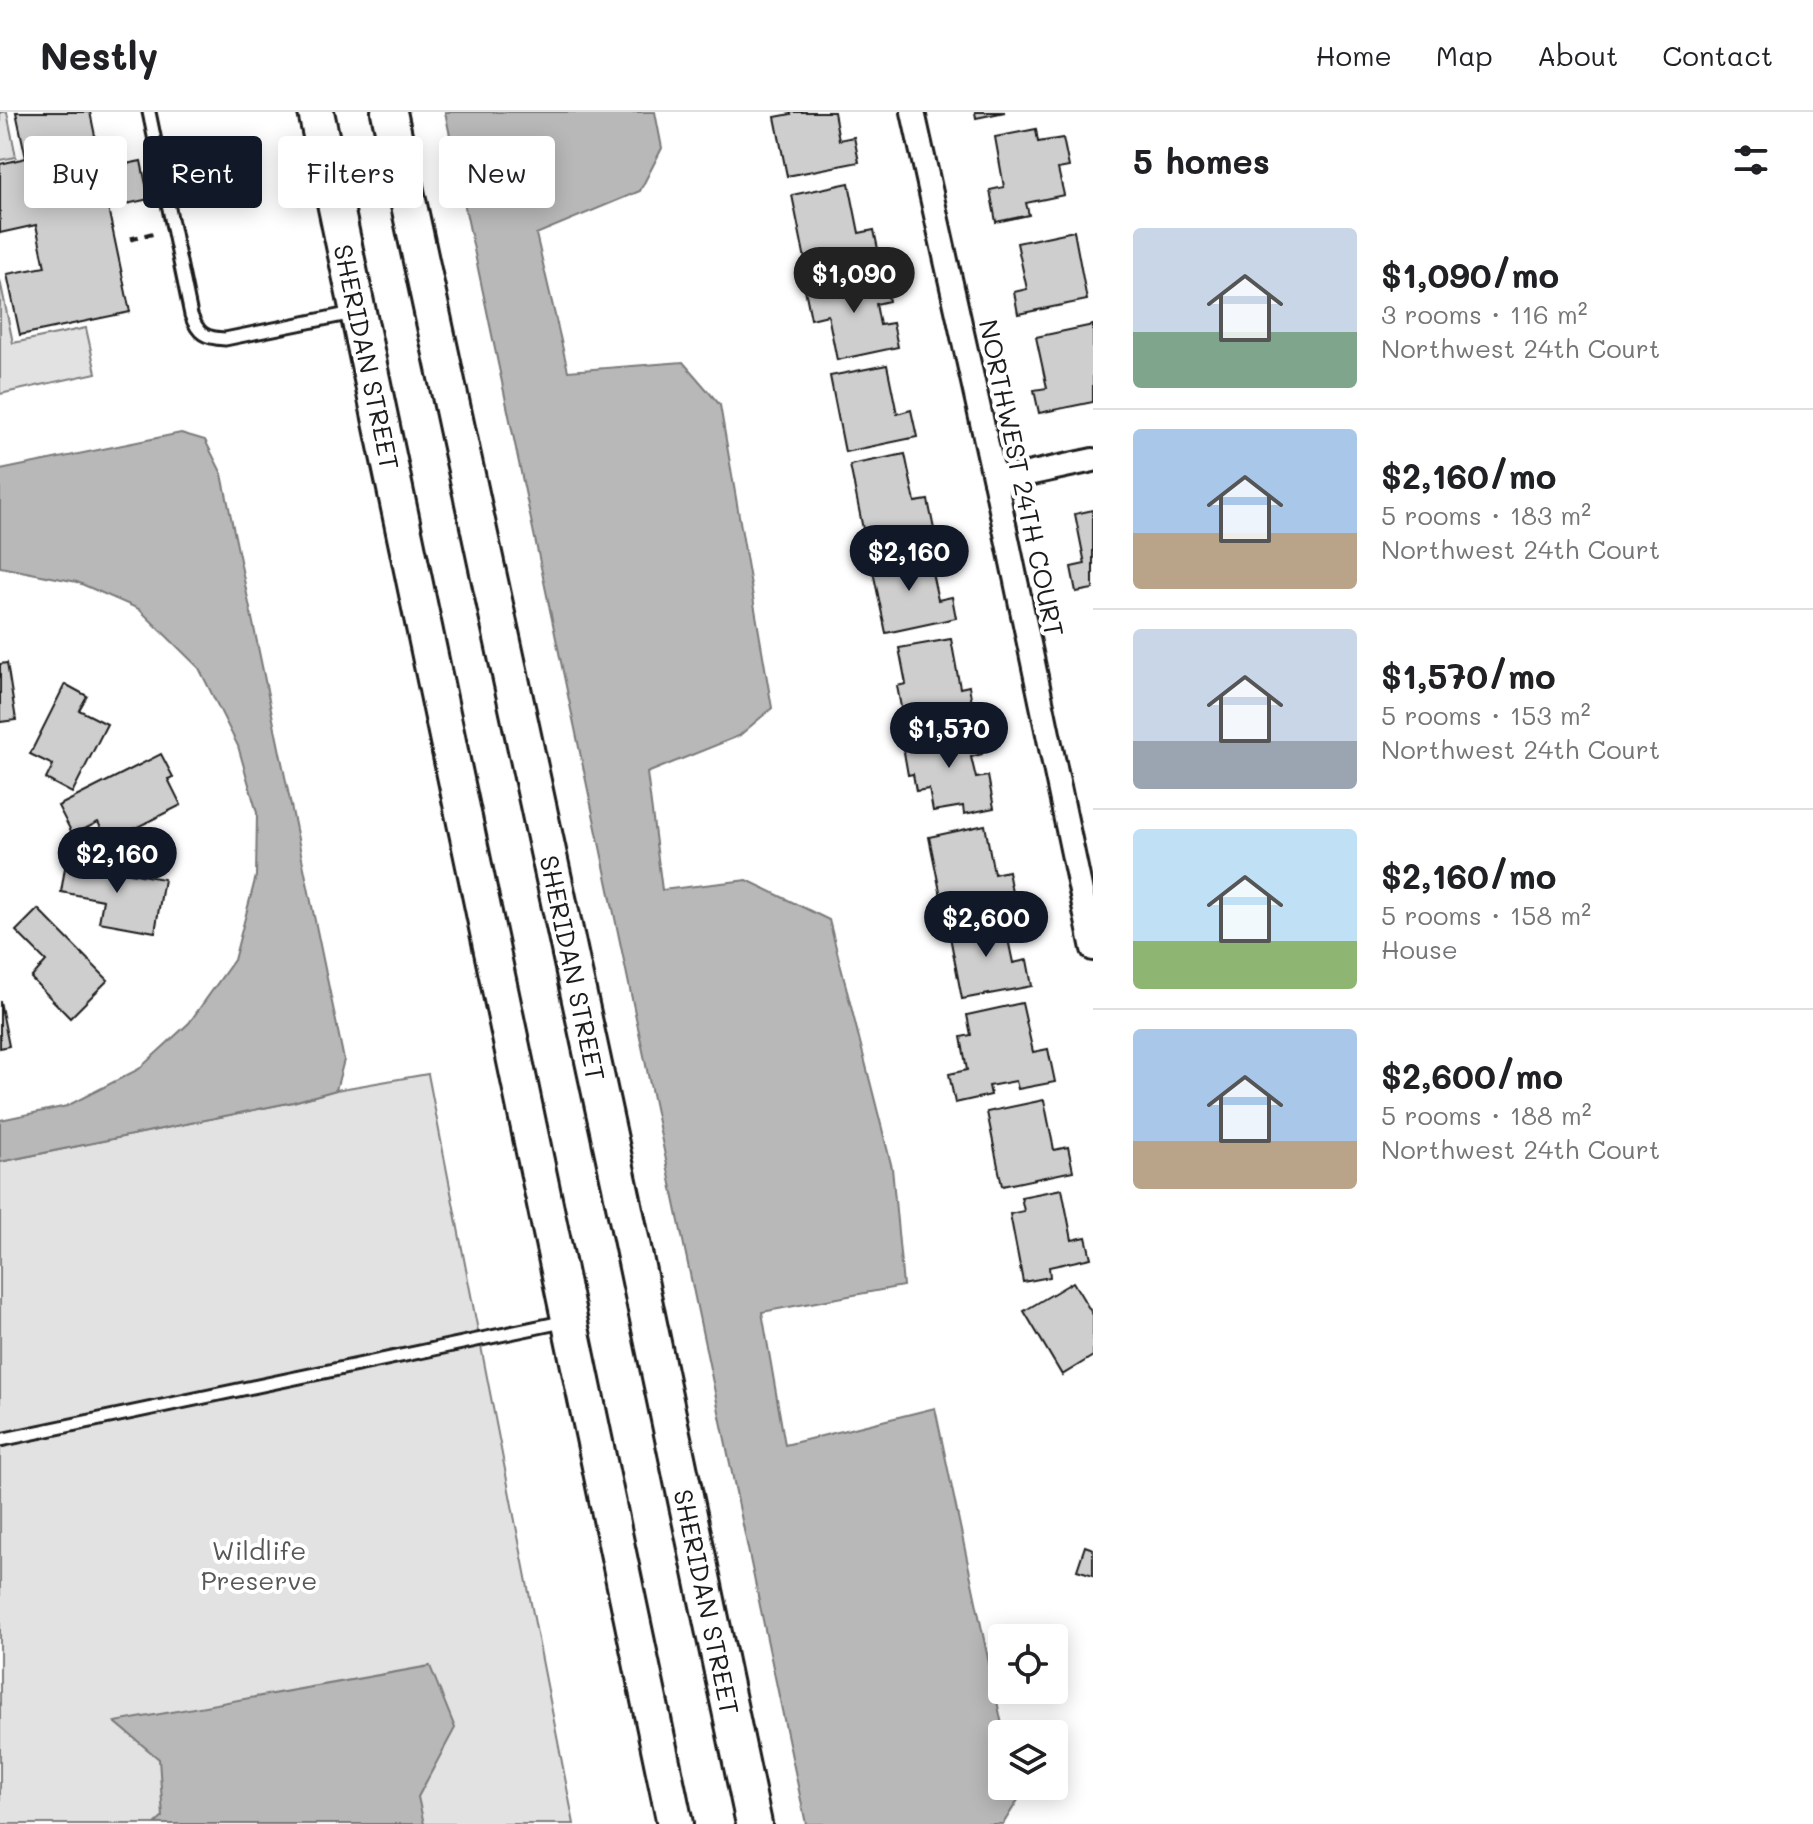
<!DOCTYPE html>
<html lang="en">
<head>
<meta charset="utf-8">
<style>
	body { margin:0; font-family:Mali,sans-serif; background:#f2f2f2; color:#202124; height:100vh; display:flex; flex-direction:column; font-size:30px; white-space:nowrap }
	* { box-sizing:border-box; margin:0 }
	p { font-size:26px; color:#757577 }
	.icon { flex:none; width:44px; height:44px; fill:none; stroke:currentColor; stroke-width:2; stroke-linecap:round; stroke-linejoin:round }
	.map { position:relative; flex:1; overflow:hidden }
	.sheet { display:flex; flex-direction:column; background:#fff; width:720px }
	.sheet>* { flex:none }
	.banner { position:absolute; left:24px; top:24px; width:760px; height:72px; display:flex; gap:16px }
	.fabs { position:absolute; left:988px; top:1512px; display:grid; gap:16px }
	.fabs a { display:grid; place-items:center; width:80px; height:80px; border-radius:8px; background:#fff; box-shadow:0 4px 20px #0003; font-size:40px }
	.price { position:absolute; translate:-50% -68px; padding:0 18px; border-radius:28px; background:#111827; color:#fff; font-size:26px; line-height:52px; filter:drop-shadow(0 2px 4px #0008) }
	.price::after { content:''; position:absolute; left:50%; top:48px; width:24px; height:18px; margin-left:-12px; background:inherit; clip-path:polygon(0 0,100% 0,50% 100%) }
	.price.selected { background:#222; color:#fff }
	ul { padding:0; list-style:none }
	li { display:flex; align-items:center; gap:24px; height:200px; padding:0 40px }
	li+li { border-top:2px solid #e0e0e0 }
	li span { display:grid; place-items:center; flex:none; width:224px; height:160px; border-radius:8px; color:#555 }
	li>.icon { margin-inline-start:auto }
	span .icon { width:96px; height:96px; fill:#fffc; stroke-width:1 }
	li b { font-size:34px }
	h2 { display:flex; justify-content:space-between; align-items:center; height:96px; padding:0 40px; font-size:34px }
	.pill { padding:0 28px; border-radius:8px; background:#fff; box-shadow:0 4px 20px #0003; font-size:28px; line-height:72px }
	.pill.selected { background:#111827; color:#fff }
	header { display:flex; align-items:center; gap:48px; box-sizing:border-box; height:112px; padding:0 40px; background:#fff; border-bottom:2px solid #e0e0e0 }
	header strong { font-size:38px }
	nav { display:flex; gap:44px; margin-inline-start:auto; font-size:28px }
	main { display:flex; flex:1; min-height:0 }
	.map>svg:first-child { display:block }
</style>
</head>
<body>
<header>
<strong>Nestly</strong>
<nav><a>Home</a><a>Map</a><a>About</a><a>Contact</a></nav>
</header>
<main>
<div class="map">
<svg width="1093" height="1712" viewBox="0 0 1093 1712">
	<rect width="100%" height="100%" fill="#fff"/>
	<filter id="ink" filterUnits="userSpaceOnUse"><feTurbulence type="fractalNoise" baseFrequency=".0125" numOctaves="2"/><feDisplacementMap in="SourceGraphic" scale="16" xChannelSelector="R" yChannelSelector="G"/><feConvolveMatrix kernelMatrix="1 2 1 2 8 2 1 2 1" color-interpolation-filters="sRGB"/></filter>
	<g filter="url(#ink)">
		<g fill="#e2e2e2" stroke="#7f7f7f" stroke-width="2">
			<polygon points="0,0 7,0 16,45 0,48"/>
			<polygon points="0,168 13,231 86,216 96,261 0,282"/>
			<polygon points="428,962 574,1712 0,1712 0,1050 293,990 336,978"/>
		</g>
		<g fill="#b8b8b8" stroke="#7a7a7a" stroke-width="2">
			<polygon points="445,0 655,0 662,36 640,79 536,122 568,259 683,250 720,293 772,596 739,624 647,661 662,778 747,768 829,808 892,1056 903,1174 762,1200 785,1333 935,1296 1004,1622 1002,1622 1002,1674 1015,1674 1018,1688 1003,1712 806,1712"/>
			<polygon points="181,321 205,328 222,362 344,948 336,978 293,990 0,1050 0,1008 67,994 139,957 189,911 234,848 256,764 257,701 238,634 199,556 139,497 77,470 0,455 0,358"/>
			<polygon points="430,1554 455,1616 418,1685 424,1712 155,1712 163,1705 159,1647 115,1610"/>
		</g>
		<g fill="#cecece" stroke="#1c1c1c" stroke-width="2">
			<polygon points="16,0 90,0 102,57 141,49 149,87 108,96 130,200 20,223 7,162 45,155 36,113 0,121 0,52 26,46"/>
			<polygon points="790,0 834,0 839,28 854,25 859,50 787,64 775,5 791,2"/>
			<polygon points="975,0 1005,0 976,6"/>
			<polygon points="1036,17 1038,30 1063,26 1069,55 1058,57 1064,83 1026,91 1029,103 996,110 990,78 1004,75 995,25"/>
			<polygon points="849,71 859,121 874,118 879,142 807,157 792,83"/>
			<polygon points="1074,119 1087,188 1018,202 1014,180 1027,177 1017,131"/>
			<polygon points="883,161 889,189 876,192 880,213 893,211 898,235 837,248 828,203 811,207 805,177"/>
			<polygon points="1093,213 1093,290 1039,301 1034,278 1047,276 1036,225"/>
			<polygon points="887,253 897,302 911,298 917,325 845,340 830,264"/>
			<polygon points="905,342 915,390 928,388 935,422 907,427 905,419 865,427 850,353"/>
			<polygon points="1093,398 1093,477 1076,480 1071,455 1085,452 1075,402"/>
			<polygon points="927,438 938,488 952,485 956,506 886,521 871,450"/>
			<polygon points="951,527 960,576 969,574 973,597 904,611 897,574 906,572 899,536"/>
			<polygon points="7,551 16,608 0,610 0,552"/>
			<polygon points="65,572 87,584 79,598 107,612 72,681 46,667 53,653 30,642"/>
			<polygon points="977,615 982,642 971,645 976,666 988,664 994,696 964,702 963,694 933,699 929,677 916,679 913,662 908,663 902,629"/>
			<polygon points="161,642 173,665 168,667 181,693 108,730 98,710 73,723 58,694"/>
			<polygon points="985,713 994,762 1008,759 1013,786 944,799 929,725"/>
			<polygon points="66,750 164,767 155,820 99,810 103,788 61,780"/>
			<polygon points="38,797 108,868 70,906 31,866 46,849 16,819"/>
			<polygon points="1003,803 1013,851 1027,848 1032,874 962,887 948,814"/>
			<polygon points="0,889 9,934 0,936"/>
			<polygon points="1022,891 1033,940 1048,937 1055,970 1018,977 1016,969 989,974 991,983 955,991 949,962 967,958 961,925 971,923 967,903"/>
			<polygon points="1044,988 1054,1038 1068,1035 1073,1059 1002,1074 987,1000"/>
			<polygon points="1062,1077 1072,1128 1086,1125 1091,1146 1049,1155 1050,1165 1023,1170 1010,1102 1024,1099 1021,1085"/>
			<polygon points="1073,1170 1093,1203 1093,1244 1062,1263 1024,1199"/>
			<polygon points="1085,1434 1093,1437 1093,1463 1077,1458"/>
		</g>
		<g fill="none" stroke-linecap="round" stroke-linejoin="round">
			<defs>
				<g id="service">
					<path d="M149 0 191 203C198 222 205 226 225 227L353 201"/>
					<polyline points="0,1328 567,1209"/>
				</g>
				<g id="minor">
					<polyline points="913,0 995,369 1093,837"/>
					<polyline points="995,369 1093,348"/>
				</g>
				<g id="primary">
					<polyline points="316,0 675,1712"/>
					<polyline points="389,0 623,1088 754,1712"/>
				</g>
			</defs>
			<use href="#service" stroke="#1c1c1c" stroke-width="17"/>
			<use href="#minor" stroke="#1c1c1c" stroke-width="28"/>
			<use href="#primary" stroke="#1c1c1c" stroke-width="40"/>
			<polyline stroke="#1c1c1c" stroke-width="5" stroke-dasharray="8 6" stroke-linecap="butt" points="131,127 155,121"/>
			<use href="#service" stroke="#fff" stroke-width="11"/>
			<use href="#minor" stroke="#fff" stroke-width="22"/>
			<use href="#primary" stroke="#fff" stroke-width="34"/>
		</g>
	</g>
	<g text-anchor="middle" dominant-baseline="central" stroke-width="8" stroke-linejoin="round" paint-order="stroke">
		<g font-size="26" fill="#1c1c1c" stroke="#fff">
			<text transform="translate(367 245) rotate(78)">SHERIDAN STREET</text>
			<text transform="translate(1022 366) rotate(78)">NORTHWEST 24TH COURT</text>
			<text transform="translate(573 856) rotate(78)">SHERIDAN STREET</text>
			<text transform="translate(707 1490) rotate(78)">SHERIDAN STREET</text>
		</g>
		<g font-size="26" fill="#575757" stroke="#fff">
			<text x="259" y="1438">Wildlife<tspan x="259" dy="30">Preserve</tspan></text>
		</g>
	</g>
</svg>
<div class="fabs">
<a><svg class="icon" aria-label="locate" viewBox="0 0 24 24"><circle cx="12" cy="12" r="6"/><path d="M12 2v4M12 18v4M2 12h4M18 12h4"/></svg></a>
<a><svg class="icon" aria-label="layers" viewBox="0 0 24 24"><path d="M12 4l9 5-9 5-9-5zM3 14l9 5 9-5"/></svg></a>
</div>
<b class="price selected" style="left:854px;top:203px">$1,090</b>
<b class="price" style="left:909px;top:481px">$2,160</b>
<b class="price" style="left:949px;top:658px">$1,570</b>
<b class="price" style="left:117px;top:783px">$2,160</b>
<b class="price" style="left:986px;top:847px">$2,600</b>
<div class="banner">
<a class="pill">Buy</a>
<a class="pill selected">Rent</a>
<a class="pill">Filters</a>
<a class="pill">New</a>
</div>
</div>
<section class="sheet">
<h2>5 homes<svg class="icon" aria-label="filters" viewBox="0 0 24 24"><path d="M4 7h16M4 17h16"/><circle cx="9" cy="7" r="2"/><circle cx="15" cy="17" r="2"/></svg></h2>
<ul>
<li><span style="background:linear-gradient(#c9d6e8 65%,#7fa58c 0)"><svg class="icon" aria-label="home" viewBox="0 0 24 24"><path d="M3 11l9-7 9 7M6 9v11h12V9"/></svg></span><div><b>$1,090/mo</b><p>3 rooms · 116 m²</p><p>Northwest 24th Court</p></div></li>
<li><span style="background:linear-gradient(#a9c7e8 65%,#b9a48a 0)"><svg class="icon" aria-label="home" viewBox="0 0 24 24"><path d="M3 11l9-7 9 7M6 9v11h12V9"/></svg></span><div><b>$2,160/mo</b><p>5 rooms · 183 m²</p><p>Northwest 24th Court</p></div></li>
<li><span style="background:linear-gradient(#c9d6e8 70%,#9aa5b1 0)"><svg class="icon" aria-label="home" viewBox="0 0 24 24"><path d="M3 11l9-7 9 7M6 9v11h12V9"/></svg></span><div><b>$1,570/mo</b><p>5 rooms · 153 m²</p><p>Northwest 24th Court</p></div></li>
<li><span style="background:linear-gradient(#bfe0f5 70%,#8fb573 0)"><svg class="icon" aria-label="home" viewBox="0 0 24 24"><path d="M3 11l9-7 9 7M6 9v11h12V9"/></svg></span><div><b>$2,160/mo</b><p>5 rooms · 158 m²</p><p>House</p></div></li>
<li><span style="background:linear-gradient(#a9c7e8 70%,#b9a48a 0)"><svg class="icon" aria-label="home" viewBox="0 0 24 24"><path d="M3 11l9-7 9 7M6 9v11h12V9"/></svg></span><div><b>$2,600/mo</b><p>5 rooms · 188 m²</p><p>Northwest 24th Court</p></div></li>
</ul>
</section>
</main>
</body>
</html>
